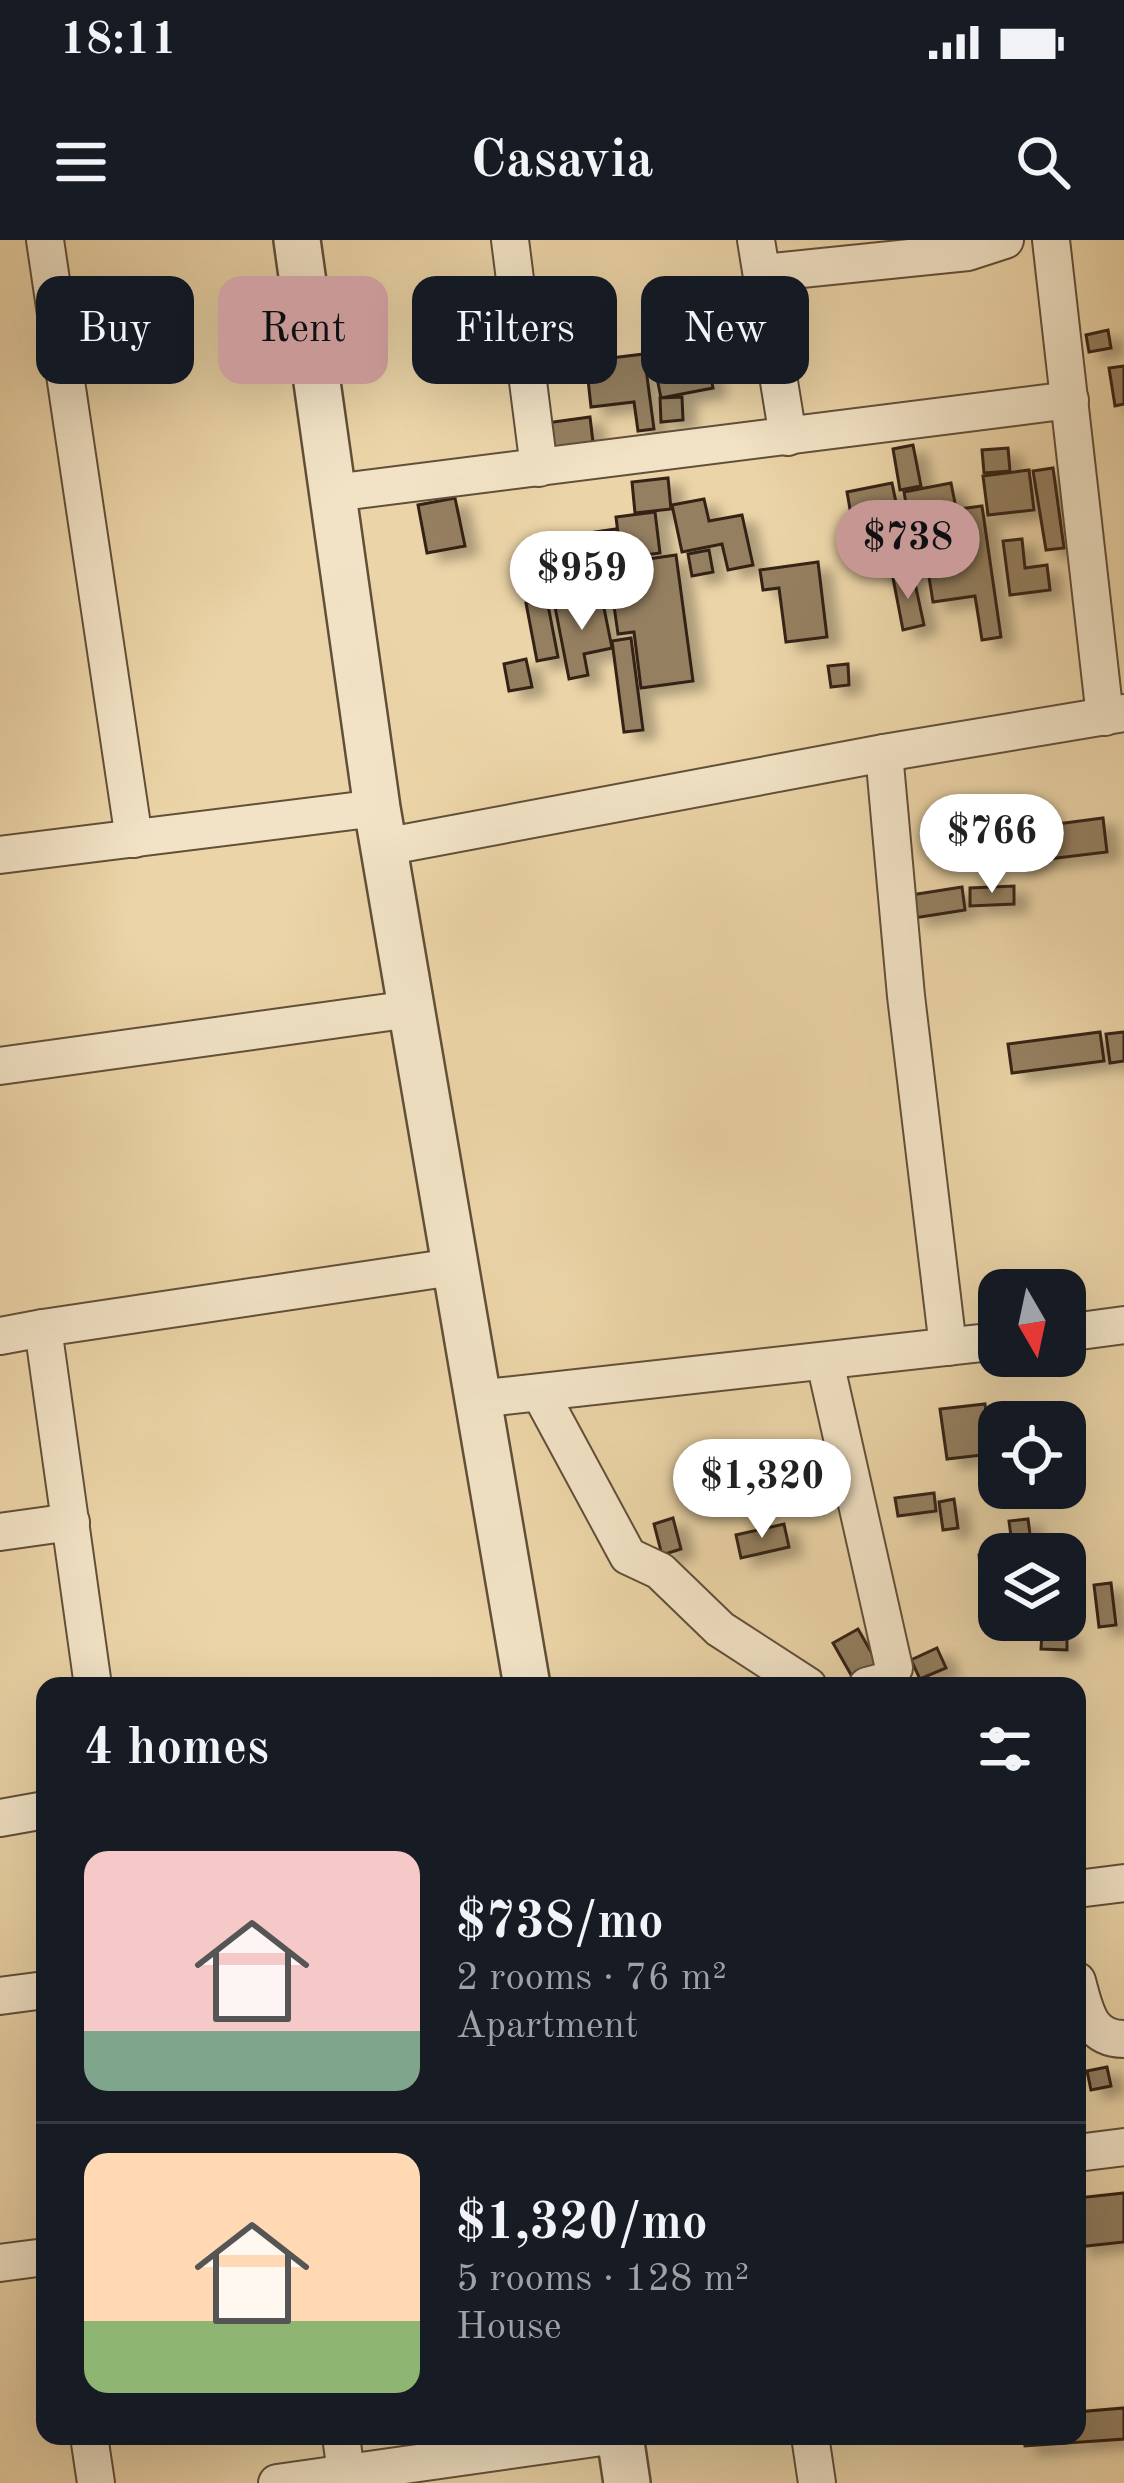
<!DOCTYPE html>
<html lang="en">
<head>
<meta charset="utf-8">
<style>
	body { margin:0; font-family:"Old Standard TT",serif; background:#20242c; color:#f1f3f6; height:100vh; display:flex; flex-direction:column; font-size:45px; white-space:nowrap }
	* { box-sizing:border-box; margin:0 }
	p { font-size:39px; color:#9ea1a6 }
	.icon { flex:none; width:66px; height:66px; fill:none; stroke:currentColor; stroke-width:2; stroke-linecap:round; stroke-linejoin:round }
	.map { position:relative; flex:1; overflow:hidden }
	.drawer { position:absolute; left:36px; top:1437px; width:1050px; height:768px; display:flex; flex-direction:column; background:#171b24; border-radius:24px; box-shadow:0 12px 48px #0002 }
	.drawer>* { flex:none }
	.banner { position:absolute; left:36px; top:36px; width:1053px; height:108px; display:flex; gap:24px }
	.needle { width:78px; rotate:171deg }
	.tools { position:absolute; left:978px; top:1029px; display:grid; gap:24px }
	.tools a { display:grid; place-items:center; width:108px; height:108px; border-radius:24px; background:#171b24; box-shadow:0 12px 48px #0002; font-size:60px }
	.price { position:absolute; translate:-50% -102px; padding:0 27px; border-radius:42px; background:#fff; color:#222; font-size:39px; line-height:78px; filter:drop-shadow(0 3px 6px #0008) }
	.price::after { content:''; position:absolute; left:50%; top:72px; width:36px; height:27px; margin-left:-18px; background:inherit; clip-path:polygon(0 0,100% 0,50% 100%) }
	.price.on { background:#c59692; color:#111 }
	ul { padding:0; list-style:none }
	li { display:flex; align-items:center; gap:36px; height:300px; padding:0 48px }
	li+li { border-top:3px solid #363941 }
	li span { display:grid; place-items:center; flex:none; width:336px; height:240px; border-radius:24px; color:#555 }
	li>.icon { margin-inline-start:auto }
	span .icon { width:144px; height:144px; fill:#fffc; stroke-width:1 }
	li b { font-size:51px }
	h2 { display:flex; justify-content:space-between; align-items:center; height:144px; padding:0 48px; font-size:51px }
	.pill { padding:0 42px; border-radius:24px; background:#171b24; box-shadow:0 12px 48px #0002; font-size:42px; line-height:108px }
	.pill.on { background:#c59692; color:#111 }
	.status { display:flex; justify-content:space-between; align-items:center; height:84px; padding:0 60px; background:#171b24; direction:ltr }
	.status svg { height:33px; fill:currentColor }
	header { display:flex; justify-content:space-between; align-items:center; height:156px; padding:0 48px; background:#171b24; font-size:54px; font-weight:700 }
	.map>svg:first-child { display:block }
</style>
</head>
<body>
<div class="status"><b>18:11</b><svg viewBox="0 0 49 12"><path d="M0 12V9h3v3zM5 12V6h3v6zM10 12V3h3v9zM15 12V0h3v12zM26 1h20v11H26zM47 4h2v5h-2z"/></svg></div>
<header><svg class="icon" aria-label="menu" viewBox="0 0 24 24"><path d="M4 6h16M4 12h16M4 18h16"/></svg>Casavia<svg class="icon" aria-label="search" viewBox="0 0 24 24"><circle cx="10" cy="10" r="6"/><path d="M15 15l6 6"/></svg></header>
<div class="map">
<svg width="1124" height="2243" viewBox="0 0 1124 2243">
	<defs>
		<filter id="shadow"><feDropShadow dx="13" dy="8" stdDeviation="6" flood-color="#0004"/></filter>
	</defs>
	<rect width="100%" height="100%" fill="#ebd4a7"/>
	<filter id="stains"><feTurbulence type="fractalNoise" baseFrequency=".00167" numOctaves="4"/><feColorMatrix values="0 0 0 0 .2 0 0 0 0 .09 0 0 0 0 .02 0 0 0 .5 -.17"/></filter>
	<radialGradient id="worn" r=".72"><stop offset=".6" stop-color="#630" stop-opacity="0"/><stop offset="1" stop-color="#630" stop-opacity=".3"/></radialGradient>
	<g fill="#947f61" stroke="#352315" stroke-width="3" filter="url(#shadow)">
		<polygon points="1108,90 1111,108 1089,112 1086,95"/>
		<polygon points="705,108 713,148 661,158 653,118"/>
		<polygon points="644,114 654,189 638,191 634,162 591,167 586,121"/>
		<polygon points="1124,126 1124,164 1115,166 1109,128"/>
		<polygon points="682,157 683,180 661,182 660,158"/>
		<polygon points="590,177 593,202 549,208 546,183"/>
		<polygon points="913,205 921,246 900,250 893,209"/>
		<polygon points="1008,208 1010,231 984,233 982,210"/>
		<polygon points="1053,228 1064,308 1046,310 1033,231"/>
		<polygon points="1029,230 1034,270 988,275 983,236"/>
		<polygon points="668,238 671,269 635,273 632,242"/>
		<polygon points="892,243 899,277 853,286 847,252"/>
		<polygon points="951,243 960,288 912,297 904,252"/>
		<polygon points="455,258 465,306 427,313 418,265"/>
		<polygon points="704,259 709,281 742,275 753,325 728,330 722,304 682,312 672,265"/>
		<polygon points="982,266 1001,397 982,400 975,356 933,362 928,331 918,333 915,309 964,302 959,269"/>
		<polygon points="655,272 660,313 621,318 616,277"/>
		<polygon points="908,285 913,328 876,332 870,290"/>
		<polygon points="616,289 620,323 676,315 693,441 641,448 634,392 618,394 609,331 600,333 595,292"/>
		<polygon points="1022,299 1025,328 1047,325 1050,350 1010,355 1003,301"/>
		<polygon points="709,310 713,332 692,336 688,314"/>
		<polygon points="818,322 827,397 786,402 779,348 763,350 760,330"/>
		<polygon points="913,334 924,385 903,390 893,338"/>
		<polygon points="602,358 612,408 584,414 588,435 569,439 555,367"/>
		<polygon points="547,360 558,417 537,421 526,363"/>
		<polygon points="631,398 643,490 624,492 612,401"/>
		<polygon points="526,419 532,447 509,451 504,424"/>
		<polygon points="848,424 849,445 831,447 828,426"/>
		<polygon points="1103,578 1107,612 1015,623 1011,590"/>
		<polygon points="1014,646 1014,664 970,666 970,648"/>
		<polygon points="962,647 965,670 914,678 911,655"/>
		<polygon points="1100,792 1104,821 1012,833 1008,804"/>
		<polygon points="1124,792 1124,821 1110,823 1106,794"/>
		<polygon points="985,1164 991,1214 947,1219 940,1169"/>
		<polygon points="934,1253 936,1271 898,1276 895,1258"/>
		<polygon points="954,1259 958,1288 943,1290 939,1262"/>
		<polygon points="673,1278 681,1309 662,1315 654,1284"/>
		<polygon points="1028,1279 1031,1302 1012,1304 1009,1281"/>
		<polygon points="784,1284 789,1307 741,1318 736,1295"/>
		<polygon points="998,1313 999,1343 982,1345 979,1315"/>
		<polygon points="1111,1343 1116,1385 1099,1387 1094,1345"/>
		<polygon points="858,1389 879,1426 854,1440 833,1403"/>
		<polygon points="1042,1392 1067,1392 1067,1410 1041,1409"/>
		<polygon points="937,1408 946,1428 920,1439 911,1420"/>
		<polygon points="1107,1827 1111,1846 1091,1850 1087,1831"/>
		<polygon points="1124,1953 1124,2002 1077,2007 1077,1958"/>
		<polygon points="1124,2168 1124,2199 1025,2206 1024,2196 1077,2196 1077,2172"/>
	</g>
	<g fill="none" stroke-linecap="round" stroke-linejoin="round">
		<defs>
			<g id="minor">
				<polyline points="45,0 134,599"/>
				<polyline points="510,0 539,228"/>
				<polyline points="756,0 788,197"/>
				<polyline points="1051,0 1105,477"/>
				<polyline points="762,33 968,12 1005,0"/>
				<polyline points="333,253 1070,160"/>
				<polyline points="884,513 906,756 948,1107"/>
				<polyline points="384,607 884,513 1124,473"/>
				<polyline points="0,615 377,568"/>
				<polyline points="0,826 411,769"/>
				<polyline points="1065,1093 1124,1085"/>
				<polyline points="0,1096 43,1088"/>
				<polyline points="825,1122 894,1428 886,1441 867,1446"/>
				<polyline points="540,1153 628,1316 660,1331 720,1389 808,1446"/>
				<polyline points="477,1159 999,1101"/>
				<polyline points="0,1292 71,1282"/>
				<polyline points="93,1446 43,1088 453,1027"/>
				<polyline points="0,1578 45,1570"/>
				<polyline points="1077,1649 1124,1643"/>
				<path d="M1077 1741C1085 1770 1089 1799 1124 1799"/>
				<polyline points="0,1756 45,1750"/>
				<polyline points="1077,1913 1124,1907"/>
				<polyline points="0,2023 45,2017"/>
				<polyline points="89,2196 96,2243"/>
				<polyline points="341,2196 346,2233"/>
				<polyline points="810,2196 817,2243"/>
				<polyline points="277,2243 609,2196"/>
			</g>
			<g id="tertiary">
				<polyline points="297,0 377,568 527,1446"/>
				<polyline points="620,2196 627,2243"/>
			</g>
		</defs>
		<use href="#minor" stroke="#624f3a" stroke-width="40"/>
		<use href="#tertiary" stroke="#624f3a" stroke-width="50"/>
		<use href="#minor" stroke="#f2e3c6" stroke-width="36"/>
		<use href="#tertiary" stroke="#f2e3c6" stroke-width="45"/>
	</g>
	<rect width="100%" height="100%" filter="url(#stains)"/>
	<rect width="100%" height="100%" fill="url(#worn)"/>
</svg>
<div class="tools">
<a><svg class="needle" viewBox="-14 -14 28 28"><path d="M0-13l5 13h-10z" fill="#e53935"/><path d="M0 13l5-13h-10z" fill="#9ea1a6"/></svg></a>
<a><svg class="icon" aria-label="locate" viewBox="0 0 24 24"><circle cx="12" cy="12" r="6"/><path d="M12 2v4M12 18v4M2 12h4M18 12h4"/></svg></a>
<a><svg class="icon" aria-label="layers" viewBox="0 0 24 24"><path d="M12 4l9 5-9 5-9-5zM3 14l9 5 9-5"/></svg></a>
</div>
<b class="price on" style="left:908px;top:362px">$738</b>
<b class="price" style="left:582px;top:393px">$959</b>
<b class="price" style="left:992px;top:656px">$766</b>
<b class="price" style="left:762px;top:1301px">$1,320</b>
<div class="banner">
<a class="pill">Buy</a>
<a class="pill on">Rent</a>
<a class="pill">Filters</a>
<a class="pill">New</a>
</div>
<section class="drawer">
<h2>4 homes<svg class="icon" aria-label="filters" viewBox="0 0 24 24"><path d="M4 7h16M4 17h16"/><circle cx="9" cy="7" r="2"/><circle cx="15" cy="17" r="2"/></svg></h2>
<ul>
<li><span style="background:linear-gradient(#f6c9c9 75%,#7fa58c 0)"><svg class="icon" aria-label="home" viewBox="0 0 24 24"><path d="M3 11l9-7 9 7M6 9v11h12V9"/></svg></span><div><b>$738/mo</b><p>2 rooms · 76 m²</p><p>Apartment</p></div></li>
<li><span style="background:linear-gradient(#ffd9b3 70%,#8fb573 0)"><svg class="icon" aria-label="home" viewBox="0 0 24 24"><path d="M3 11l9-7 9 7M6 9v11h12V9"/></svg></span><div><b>$1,320/mo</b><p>5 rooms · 128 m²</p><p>House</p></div></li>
</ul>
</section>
</div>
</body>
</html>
